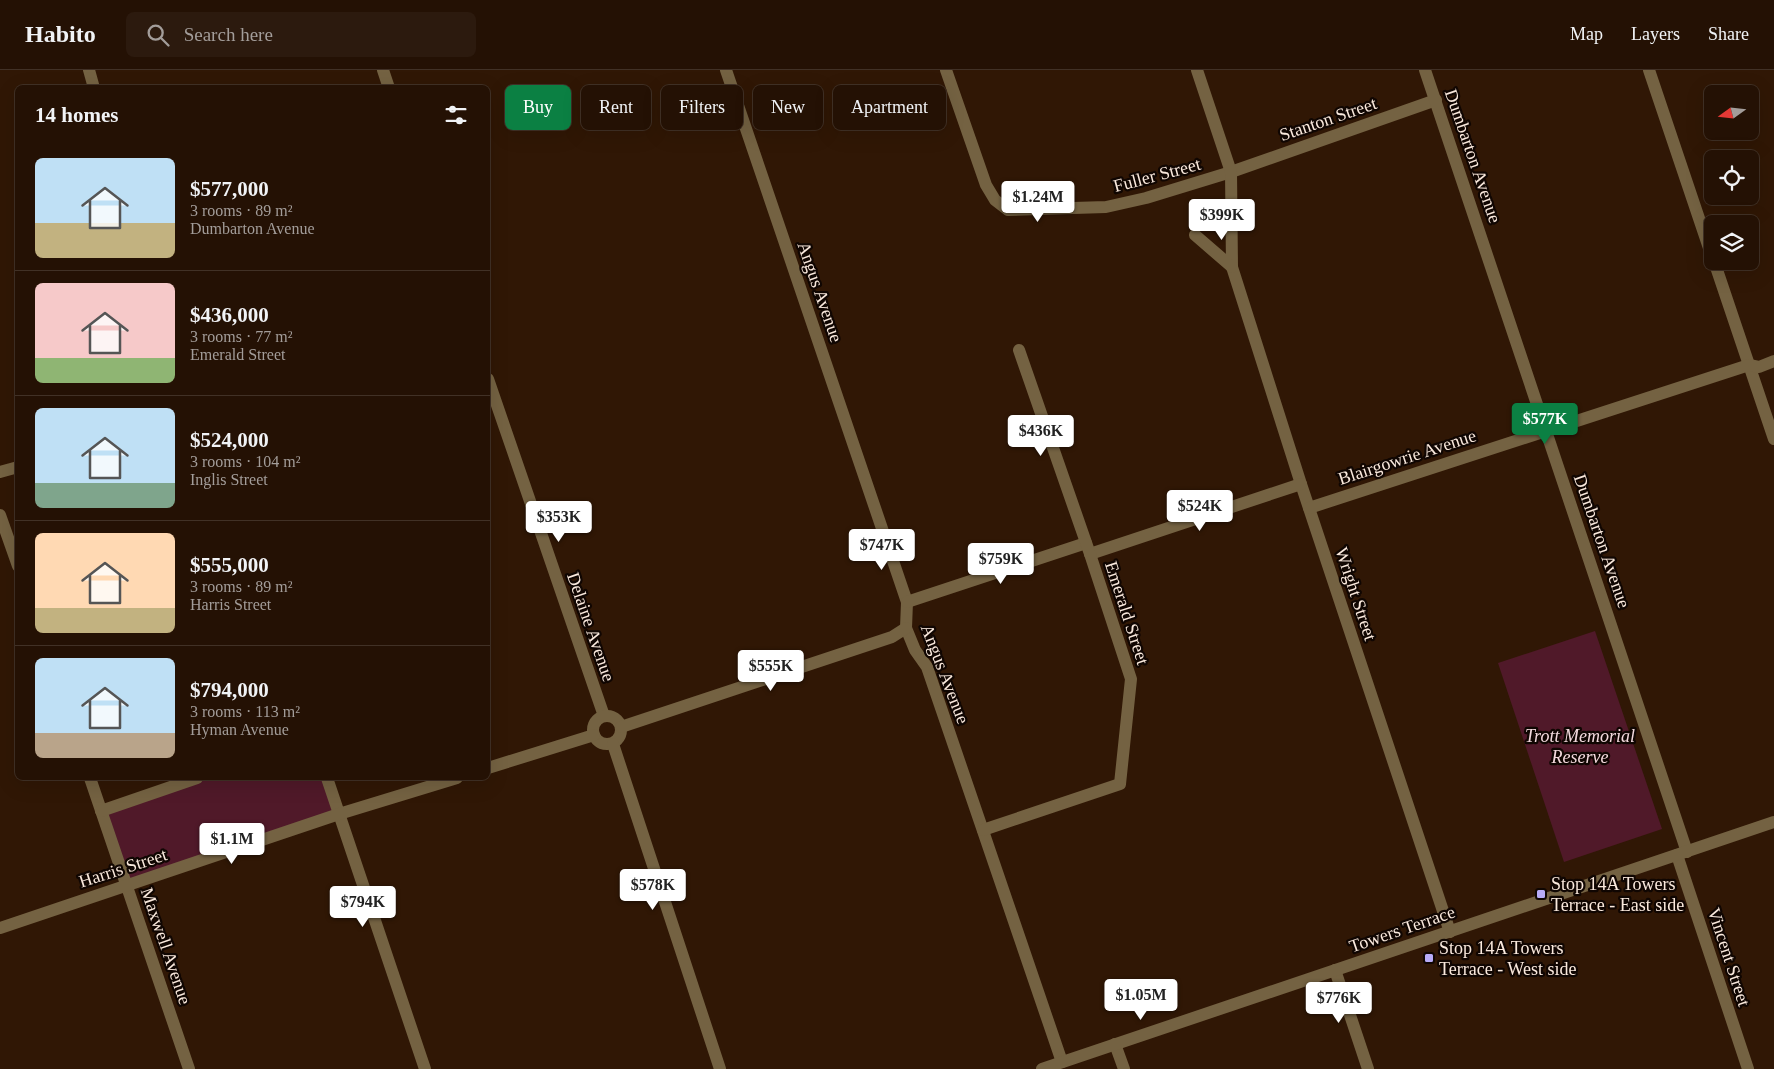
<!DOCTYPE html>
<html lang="en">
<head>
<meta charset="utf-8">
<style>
	body { margin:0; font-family:Georgia,serif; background:#2c1a0e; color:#f1f3f6; height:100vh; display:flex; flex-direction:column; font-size:19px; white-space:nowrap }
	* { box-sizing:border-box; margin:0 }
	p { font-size:16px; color:#a39d9a }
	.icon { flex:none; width:28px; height:28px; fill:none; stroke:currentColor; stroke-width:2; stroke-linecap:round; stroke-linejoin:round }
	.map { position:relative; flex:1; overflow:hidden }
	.sheet { position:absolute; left:15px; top:15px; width:475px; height:695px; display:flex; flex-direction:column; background:#241104; border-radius:8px; box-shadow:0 5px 20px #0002,0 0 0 1px #413126 }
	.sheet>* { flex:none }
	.hud { position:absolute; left:505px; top:15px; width:475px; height:45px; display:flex; gap:10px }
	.needle { width:32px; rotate:255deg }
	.tools { position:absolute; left:1704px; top:15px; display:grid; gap:10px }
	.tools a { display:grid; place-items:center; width:55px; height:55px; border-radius:8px; background:#241104; box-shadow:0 5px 20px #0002,0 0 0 1px #413126; font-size:25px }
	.price { position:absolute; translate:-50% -42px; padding:0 11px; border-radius:5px; background:#fff; color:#222; font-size:16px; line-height:32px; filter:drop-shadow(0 1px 2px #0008) }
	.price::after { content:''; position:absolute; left:50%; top:30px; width:15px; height:11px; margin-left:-8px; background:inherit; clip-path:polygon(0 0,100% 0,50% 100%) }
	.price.selected { background:#0b8043; color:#fff }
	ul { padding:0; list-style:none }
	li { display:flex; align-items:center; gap:15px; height:125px; padding:0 20px }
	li+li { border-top:1px solid #413126 }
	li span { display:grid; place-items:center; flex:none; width:140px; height:100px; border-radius:8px; color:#555 }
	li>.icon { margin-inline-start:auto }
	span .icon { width:60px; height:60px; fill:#fffc; stroke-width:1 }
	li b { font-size:21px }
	h2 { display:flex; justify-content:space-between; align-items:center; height:60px; padding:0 20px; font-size:21px }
	.pill { padding:0 18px; border-radius:8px; background:#241104; box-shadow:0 5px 20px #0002,0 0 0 1px #413126; font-size:18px; line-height:45px }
	.pill.selected { background:#0b8043; color:#fff }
	header { display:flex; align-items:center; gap:30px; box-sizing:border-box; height:70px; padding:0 25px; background:#241104; border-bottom:1px solid #413126 }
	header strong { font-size:24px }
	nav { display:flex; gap:28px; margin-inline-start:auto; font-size:18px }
	.search { width:350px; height:45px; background:#2c1a0e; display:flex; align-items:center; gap:12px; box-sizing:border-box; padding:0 18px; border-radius:8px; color:#a39d9a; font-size:19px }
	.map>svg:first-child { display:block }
</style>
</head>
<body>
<header>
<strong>Habito</strong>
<div class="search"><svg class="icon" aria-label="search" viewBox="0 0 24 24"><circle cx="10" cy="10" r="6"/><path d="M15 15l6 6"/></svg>Search here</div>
<nav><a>Map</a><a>Layers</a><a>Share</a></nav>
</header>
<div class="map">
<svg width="1774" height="999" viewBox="0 0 1774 999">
	<rect width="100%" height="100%" fill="#301705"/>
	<g fill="#501929">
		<polygon points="1595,561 1662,759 1564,792 1498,593"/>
		<polygon points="200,708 328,708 340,743 127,814 102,741"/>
	</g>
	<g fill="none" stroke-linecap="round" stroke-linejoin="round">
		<g stroke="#746242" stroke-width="12">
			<polyline points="89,0 94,18"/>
			<polyline points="383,0 389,18"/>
			<polyline points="726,0 907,532 906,558 915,580 927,597 1062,992"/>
			<polyline points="946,0 986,115 995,130 1008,140 1106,137 1146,128 1231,102 1436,30"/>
			<polyline points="1197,0 1231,102 1232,197 1301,414 1450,862"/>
			<polyline points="1425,0 1687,782"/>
			<polyline points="1649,0 1712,187"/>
			<polyline points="1195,165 1232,197"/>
			<polyline points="1714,191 1774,369"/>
			<polyline points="488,309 604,646"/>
			<polyline points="0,402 18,397"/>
			<polyline points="1309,438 1749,295 1759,297 1774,291"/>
			<polyline points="0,445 18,496"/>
			<polyline points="1090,484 1301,414"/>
			<polyline points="907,532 1086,473"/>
			<circle cx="607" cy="660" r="14"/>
			<polyline points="621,657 892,567 906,558"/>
			<polyline points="613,674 720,999"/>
			<polyline points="488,698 594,665"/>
			<polyline points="90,708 189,999"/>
			<polyline points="327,708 425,999"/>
			<polyline points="101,741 197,708"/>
			<polyline points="983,760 1120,714 1131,609 1090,484 1019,280"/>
			<polyline points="1677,785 1748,999"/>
			<polyline points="0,858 339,744 457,708"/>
			<polyline points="1335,900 1368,999"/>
			<polyline points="1115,974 1124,999"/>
			<polyline points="1042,999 1774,752"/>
		</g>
	</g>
	<g fill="#b8abf7" stroke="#100602" stroke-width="2">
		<rect x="1536" y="819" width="10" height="10" rx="2.5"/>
		<rect x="1424" y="883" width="10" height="10" rx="2.5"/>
	</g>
	<g text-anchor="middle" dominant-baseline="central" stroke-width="4.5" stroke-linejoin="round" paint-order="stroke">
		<g font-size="18" fill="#fae9dd" stroke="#100602">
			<text transform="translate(1328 49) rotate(-19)">Stanton Street</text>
			<text transform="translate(1473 86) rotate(71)">Dumbarton Avenue</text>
			<text transform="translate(1157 105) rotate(-15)">Fuller Street</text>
			<text transform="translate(820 222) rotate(71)">Angus Avenue</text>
			<text transform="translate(1407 387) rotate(-18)">Blairgowrie Avenue</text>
			<text transform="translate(1602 471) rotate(71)">Dumbarton Avenue</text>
			<text transform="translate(1356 524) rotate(72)">Wright Street</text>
			<text transform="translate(1127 543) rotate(72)">Emerald Street</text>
			<text transform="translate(591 557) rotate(71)">Delaine Avenue</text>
			<text transform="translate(945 604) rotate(69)">Angus Avenue</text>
			<text transform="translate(123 798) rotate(-18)">Harris Street</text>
			<text transform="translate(1402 859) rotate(-19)">Towers Terrace</text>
			<text transform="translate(166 876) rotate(71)">Maxwell Avenue</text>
			<text transform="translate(1729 887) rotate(72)">Vincent Street</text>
		</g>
		<g font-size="18" font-style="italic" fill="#f3d9dd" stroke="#100602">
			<text x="1580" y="666">Trott Memorial<tspan x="1580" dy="21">Reserve</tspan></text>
		</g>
		<g font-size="18" fill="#fae9dd" stroke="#100602" text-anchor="start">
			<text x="1551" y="814">Stop 14A Towers<tspan x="1551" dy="21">Terrace - East side</tspan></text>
			<text x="1439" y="878">Stop 14A Towers<tspan x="1439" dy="21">Terrace - West side</tspan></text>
		</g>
	</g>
</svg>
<div class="tools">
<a><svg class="needle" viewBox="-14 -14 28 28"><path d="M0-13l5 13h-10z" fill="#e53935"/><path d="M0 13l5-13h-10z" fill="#a39d9a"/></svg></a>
<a><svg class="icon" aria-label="locate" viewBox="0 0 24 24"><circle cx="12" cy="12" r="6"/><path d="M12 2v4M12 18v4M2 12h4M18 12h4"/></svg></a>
<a><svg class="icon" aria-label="layers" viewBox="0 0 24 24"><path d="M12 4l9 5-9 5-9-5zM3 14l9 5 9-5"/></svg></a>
</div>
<b class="price" style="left:1038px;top:153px">$1.24M</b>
<b class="price" style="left:1222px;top:171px">$399K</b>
<b class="price selected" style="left:1545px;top:375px">$577K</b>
<b class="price" style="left:1041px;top:387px">$436K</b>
<b class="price" style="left:1200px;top:462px">$524K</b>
<b class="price" style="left:559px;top:473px">$353K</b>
<b class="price" style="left:882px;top:501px">$747K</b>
<b class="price" style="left:1001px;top:515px">$759K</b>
<b class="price" style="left:771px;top:622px">$555K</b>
<b class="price" style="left:232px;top:795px">$1.1M</b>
<b class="price" style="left:653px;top:841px">$578K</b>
<b class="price" style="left:363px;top:858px">$794K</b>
<b class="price" style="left:1141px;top:951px">$1.05M</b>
<b class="price" style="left:1339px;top:954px">$776K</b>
<div class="hud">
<a class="pill selected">Buy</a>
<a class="pill">Rent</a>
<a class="pill">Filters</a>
<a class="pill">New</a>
<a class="pill">Apartment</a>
</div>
<section class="sheet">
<h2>14 homes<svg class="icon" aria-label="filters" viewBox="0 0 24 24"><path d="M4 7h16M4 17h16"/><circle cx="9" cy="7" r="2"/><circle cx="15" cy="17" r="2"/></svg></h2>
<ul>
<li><span style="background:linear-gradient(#bfe0f5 65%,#c2b280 0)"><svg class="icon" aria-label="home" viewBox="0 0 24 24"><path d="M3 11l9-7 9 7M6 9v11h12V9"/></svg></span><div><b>$577,000</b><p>3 rooms · 89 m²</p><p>Dumbarton Avenue</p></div></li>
<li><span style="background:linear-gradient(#f6c9c9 75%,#8fb573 0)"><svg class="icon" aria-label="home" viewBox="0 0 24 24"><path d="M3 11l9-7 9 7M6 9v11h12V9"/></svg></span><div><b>$436,000</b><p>3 rooms · 77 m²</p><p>Emerald Street</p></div></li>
<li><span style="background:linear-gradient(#bfe0f5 75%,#7fa58c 0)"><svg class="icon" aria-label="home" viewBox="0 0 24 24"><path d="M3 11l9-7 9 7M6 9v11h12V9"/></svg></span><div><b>$524,000</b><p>3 rooms · 104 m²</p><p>Inglis Street</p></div></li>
<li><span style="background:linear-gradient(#ffd9b3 75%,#c2b280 0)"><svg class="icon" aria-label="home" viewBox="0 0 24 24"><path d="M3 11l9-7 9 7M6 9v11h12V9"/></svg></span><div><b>$555,000</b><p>3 rooms · 89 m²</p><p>Harris Street</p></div></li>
<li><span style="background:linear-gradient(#bfe0f5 75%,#b9a48a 0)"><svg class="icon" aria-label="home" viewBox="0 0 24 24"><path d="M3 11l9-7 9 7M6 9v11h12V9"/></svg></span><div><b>$794,000</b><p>3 rooms · 113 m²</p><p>Hyman Avenue</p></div></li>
</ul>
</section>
</div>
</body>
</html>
